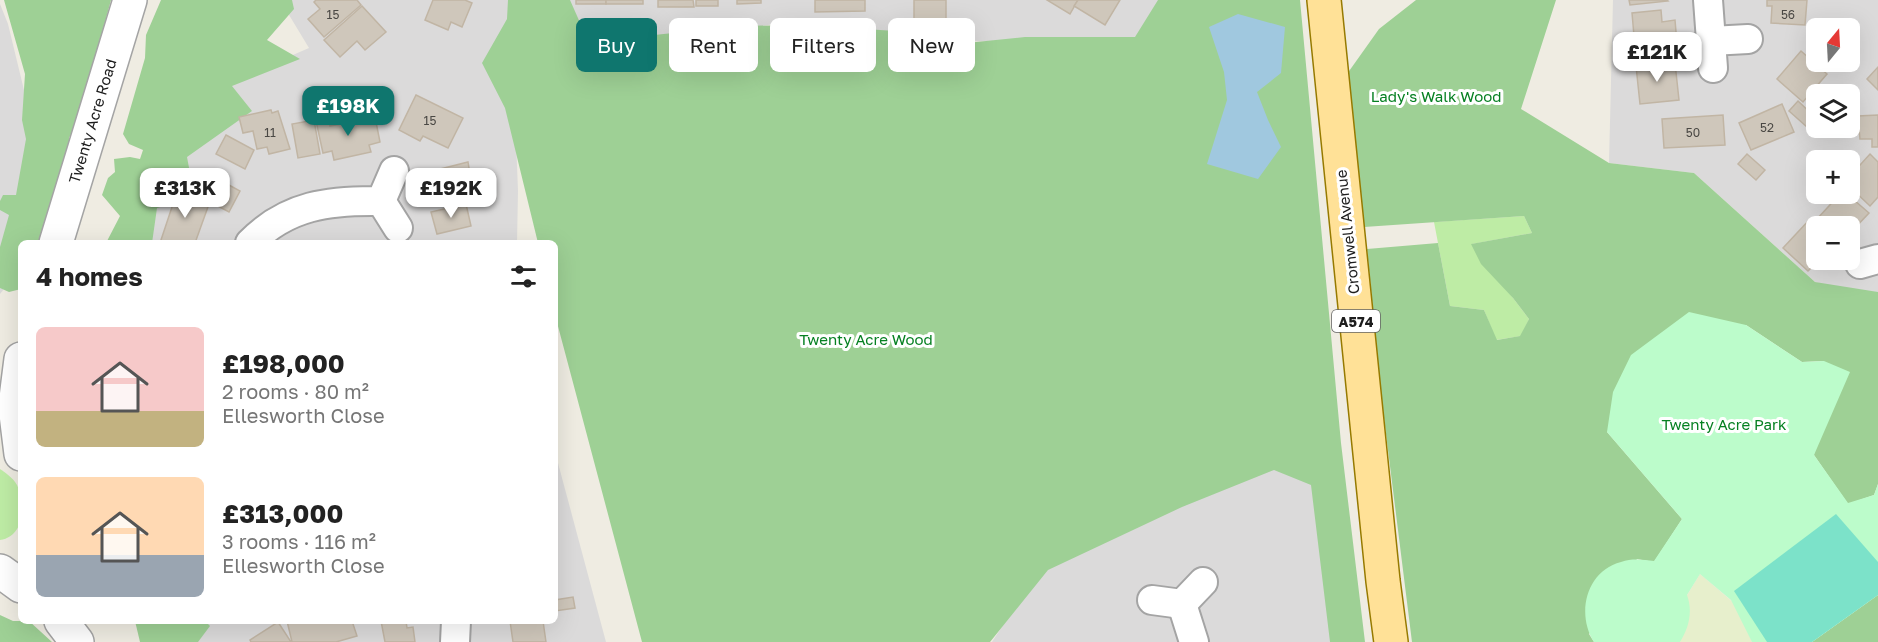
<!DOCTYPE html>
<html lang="en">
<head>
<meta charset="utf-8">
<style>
	body { margin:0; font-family:"Golos Text",sans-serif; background:#f6f6f6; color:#222; height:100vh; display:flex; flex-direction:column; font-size:22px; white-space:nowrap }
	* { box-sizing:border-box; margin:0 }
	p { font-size:20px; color:#767676 }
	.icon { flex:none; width:33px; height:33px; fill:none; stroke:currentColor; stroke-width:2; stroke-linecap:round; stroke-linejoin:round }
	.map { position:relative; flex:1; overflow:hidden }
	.panel { position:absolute; left:18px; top:240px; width:540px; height:384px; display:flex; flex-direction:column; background:#fff; border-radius:9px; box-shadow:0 6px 24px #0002 }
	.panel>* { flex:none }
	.banner { position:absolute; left:576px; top:18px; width:570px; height:54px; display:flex; gap:12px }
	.needle { width:39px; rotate:18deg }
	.fabs { position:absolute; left:1806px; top:18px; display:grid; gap:12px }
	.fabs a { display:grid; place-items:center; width:54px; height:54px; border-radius:9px; background:#fff; box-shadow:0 6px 24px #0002; font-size:30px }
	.price { position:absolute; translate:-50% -51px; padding:0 14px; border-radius:12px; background:#fff; color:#222; font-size:20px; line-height:39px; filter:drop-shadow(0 2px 3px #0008) }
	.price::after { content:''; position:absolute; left:50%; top:36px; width:18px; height:14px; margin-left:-9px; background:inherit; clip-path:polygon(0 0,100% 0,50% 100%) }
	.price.current { background:#0f766e; color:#fff }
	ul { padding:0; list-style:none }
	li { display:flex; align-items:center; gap:18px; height:150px; padding:0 18px }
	li span { display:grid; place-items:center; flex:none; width:168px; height:120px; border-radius:9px; color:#555 }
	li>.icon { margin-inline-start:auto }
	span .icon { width:72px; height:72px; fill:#fffc; stroke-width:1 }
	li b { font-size:26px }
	h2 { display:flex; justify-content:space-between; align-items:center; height:72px; padding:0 18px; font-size:26px }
	.pill { padding:0 21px; border-radius:9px; background:#fff; box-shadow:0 6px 24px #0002; font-size:21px; line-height:54px }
	.pill.current { background:#0f766e; color:#fff }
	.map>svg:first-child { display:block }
</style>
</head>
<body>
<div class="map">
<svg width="1878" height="642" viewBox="0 0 1878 642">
	<rect width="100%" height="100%" fill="#efece2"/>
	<g fill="#dbdada" fill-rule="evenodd">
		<polygon points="280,0 1207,0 1139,45 943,40 798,20 678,40 512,37 518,191 517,243 140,243 216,88 309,48"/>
		<path d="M1613 0H1878V298L1815 282 1694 173 1609 163ZM1816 28H1850V62H1816ZM1816 94H1850V128H1816ZM1816 160H1850V194H1816ZM1816 226H1850V260H1816Z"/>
		<polygon points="0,4 8,24 38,148 21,243 21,267 0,294"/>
		<polygon points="555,434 558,463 606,642 182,642 191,621 555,621"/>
		<polygon points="1332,436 1355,642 992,642 1042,565"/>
	</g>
	<polygon fill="#e7efcc" points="1700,574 1735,604 1752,642 1659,642"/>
	<g fill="#beeca5">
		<polygon points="1524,216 1532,233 1472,244 1529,319 1521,336 1496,340 1484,310 1450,306 1434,222"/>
		<path d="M0 469C6 473 13 478 17 485 27 504 24 537 0 540Z"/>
	</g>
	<g fill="#9ed095">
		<polygon points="4,0 111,0 79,119 69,138 73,160 47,243 21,243 21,289 9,292 0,288 0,247 9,215 0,210 0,201 3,195 16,195 26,139 22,120 25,74"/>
		<polygon points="161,0 292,0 294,9 267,40 300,59 232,86 252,111 187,157 193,189 184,200 157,208 152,243 106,243 120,216 102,195 108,178 115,172 114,159 130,157 140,159 143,150 129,144 123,134 145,58 146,35"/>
		<polygon points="508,0 570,0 585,34 616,39 740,26 800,25 896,31 907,49 1025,37 1135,37 1158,0 1300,0 1341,443 1365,642 1330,642 1311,485 1274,470 1182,507 1048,570 990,642 642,642 555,315 555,243 538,243 505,108 482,63 507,19"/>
		<polygon points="1416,0 1556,0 1521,109 1609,163 1694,173 1815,282 1878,292 1878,484 1874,495 1848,504 1814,455 1824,361 1802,362 1746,325 1607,432 1682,519 1654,562 1637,559 1589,634 1594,642 1412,642 1382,402 1367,249 1438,243 1450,306 1484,310 1497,340 1520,336 1529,319 1513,298 1481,264 1471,244 1532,233 1524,216 1364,227 1347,74 1379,29"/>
		<polygon points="1878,595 1878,642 1812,642"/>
		<polygon points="0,615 13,621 29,621 52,642 0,642"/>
		<polygon points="135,621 205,621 210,626 198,642 140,642"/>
	</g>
	<path fill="#bcfccb" d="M1689 312 1746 325 1802 362 1824 361 1850 372 1814 455 1848 503 1874 495 1878 484V595L1812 642H1752L1731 600 1700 574 1687 595C1693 611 1689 628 1680 642H1594C1576 614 1586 571 1621 562 1633 558 1643 560 1654 561L1682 519 1607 432 1613 392 1631 355Z"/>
	<polygon fill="#7ce2c9" points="1836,514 1878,562 1878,595 1812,642 1767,642 1734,591"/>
	<polygon fill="#a0c8df" points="1238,14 1285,27 1281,73 1257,92 1268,120 1281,147 1258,179 1207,164 1227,100 1224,72 1209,27"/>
	<g fill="#cfc7bb" stroke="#c1b5a4" stroke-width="1.5">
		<polygon points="316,0 357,0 361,5 324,37 308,19 320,9 314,2"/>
		<polygon points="433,0 465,0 472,3 462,27 451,22 448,30 425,20"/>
		<rect x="576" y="0" width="30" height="4"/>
		<rect x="606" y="0" width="37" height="4"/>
		<polygon points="658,0 693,0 694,7 658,7"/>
		<rect x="696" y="0" width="22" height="6"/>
		<polygon points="737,0 761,0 761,3 737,4"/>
		<polygon points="815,0 865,0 865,11 815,12"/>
		<rect x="914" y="0" width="32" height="38"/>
		<polygon points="1047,0 1078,0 1070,14"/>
		<polygon points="1078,0 1120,0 1105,25 1074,6"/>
		<polygon points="1629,0 1667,0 1668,1 1630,5"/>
		<polygon points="1767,0 1807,0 1805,25 1771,23 1772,6 1767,6"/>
		<polygon points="362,6 386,32 365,50 357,41 340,57 324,40"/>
		<polygon points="1661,10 1662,22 1675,20 1678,55 1636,59 1632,13"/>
		<polygon points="1801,51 1827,74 1803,102 1777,79"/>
		<polygon points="1675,63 1679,100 1640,104 1636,66"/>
		<polygon points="1878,67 1878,90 1867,79"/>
		<polygon points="416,95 463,118 448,148 423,136 420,141 399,130"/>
		<polygon points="1798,101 1816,118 1807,127 1789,111"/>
		<polygon points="1782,104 1794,132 1751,150 1739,123"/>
		<polygon points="271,110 272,113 278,111 290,149 269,154 267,147 257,149 253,131 243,133 239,117"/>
		<polygon points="1723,115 1725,145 1664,148 1662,119"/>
		<polygon points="1878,115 1878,147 1872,147 1872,139 1860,139 1858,116"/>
		<polygon points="375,117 380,142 369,145 371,152 334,160 332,151 323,153 316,121 328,118 330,126"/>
		<polygon points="314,120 320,154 298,158 292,124"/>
		<polygon points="226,135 254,150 245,169 216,154"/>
		<polygon points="1747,154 1765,170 1756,180 1738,164"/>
		<polygon points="1870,154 1878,162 1878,197 1870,206 1850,187 1850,176"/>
		<polygon points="468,162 470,174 461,177 466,197 432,205 426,182 443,178 440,169"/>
		<polygon points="209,174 240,191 229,212 197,195"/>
		<polygon points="182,187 209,204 195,243 160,243 174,201 177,202"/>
		<polygon points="1840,194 1847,194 1869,213 1850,233 1850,226 1825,226 1817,219"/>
		<polygon points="466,204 471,226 437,234 431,212"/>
		<polygon points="1810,219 1817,226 1816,260 1819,260 1808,271 1783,248"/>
		<polygon points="573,597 575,608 555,611 555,600"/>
		<polygon points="287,621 352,621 357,636 336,642 292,642"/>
		<polygon points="381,621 406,621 407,628 413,627 415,642 385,642"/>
		<polygon points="510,621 543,621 546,642 513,642"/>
		<polygon points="278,622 291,642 251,642 250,640"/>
	</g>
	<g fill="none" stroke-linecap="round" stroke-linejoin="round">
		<defs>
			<g id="minor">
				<polyline points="1708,0 1711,41"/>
				<polyline points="1713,68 1711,41 1748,39"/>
				<polyline points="381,201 398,228"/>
				<path d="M250 243C287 205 330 200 381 201L394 171"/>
				<polyline points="1860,264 1878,259"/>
				<polyline points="1152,600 1182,604 1203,582"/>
				<polyline points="1182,604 1194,642"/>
				<polyline points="455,642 456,621"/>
			</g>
			<g id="tertiary">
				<polyline points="56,243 130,0"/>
				<polyline points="21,359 15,406 21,454"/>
				<polyline points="0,571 21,586"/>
				<polyline points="61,621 77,642"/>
			</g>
			<polyline id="primary" points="1324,0 1383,581 1391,642"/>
		</defs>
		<use href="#minor" stroke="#a4a4a4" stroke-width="32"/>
		<use href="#tertiary" stroke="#a4a4a4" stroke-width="36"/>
		<use href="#primary" stroke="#967a00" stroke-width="36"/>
		<use href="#minor" stroke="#fff" stroke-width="28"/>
		<use href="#tertiary" stroke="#fff" stroke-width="33"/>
		<use href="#primary" stroke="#ffe197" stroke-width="33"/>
	</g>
	<g text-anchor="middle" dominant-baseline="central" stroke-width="6" stroke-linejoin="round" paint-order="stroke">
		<g font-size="12" fill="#4a4844">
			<text x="333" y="14">15</text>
			<text x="1788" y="14">56</text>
			<text x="430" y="120">15</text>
			<text x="1767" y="127">52</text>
			<text x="270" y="132">11</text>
			<text x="1693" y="132">50</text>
		</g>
		<rect fill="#fff" stroke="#616161" stroke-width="1.5" x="1332" y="310" width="48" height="22" rx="4.5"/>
		<g font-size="14" font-weight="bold" fill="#1d1d1d">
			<text x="1356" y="321">A574</text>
		</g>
		<g font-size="15" fill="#068022" stroke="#fff">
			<text x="1436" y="96">Lady's Walk Wood</text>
			<text x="866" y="339">Twenty Acre Wood</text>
			<text x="1724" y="424">Twenty Acre Park</text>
		</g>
		<g font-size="15" fill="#1d1d1d" stroke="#fff">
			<text transform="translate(92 121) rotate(-73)">Twenty Acre Road</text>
			<text transform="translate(1347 232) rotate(-96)">Cromwell Avenue</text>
		</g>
	</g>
</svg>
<div class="fabs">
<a><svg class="needle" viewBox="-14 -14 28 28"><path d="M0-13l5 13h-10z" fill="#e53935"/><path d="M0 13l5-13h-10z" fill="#767676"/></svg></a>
<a><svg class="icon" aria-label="layers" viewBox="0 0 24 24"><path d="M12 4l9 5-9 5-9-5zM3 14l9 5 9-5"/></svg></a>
<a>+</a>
<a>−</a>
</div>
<b class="price" style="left:1657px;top:83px">£121K</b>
<b class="price current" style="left:348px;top:137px">£198K</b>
<b class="price" style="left:185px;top:219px">£313K</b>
<b class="price" style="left:451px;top:219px">£192K</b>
<div class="banner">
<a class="pill current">Buy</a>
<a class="pill">Rent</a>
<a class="pill">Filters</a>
<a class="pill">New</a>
</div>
<section class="panel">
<h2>4 homes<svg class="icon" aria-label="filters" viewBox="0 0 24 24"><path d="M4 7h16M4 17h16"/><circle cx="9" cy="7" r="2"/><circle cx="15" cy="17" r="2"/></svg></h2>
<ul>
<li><span style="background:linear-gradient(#f6c9c9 70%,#c2b280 0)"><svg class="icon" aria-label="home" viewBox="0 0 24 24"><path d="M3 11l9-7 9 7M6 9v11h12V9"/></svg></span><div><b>£198,000</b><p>2 rooms · 80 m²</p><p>Ellesworth Close</p></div></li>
<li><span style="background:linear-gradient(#ffd9b3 65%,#9aa5b1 0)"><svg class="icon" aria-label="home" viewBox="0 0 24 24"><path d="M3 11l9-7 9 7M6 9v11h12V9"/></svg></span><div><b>£313,000</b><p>3 rooms · 116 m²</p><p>Ellesworth Close</p></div></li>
</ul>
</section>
</div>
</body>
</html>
